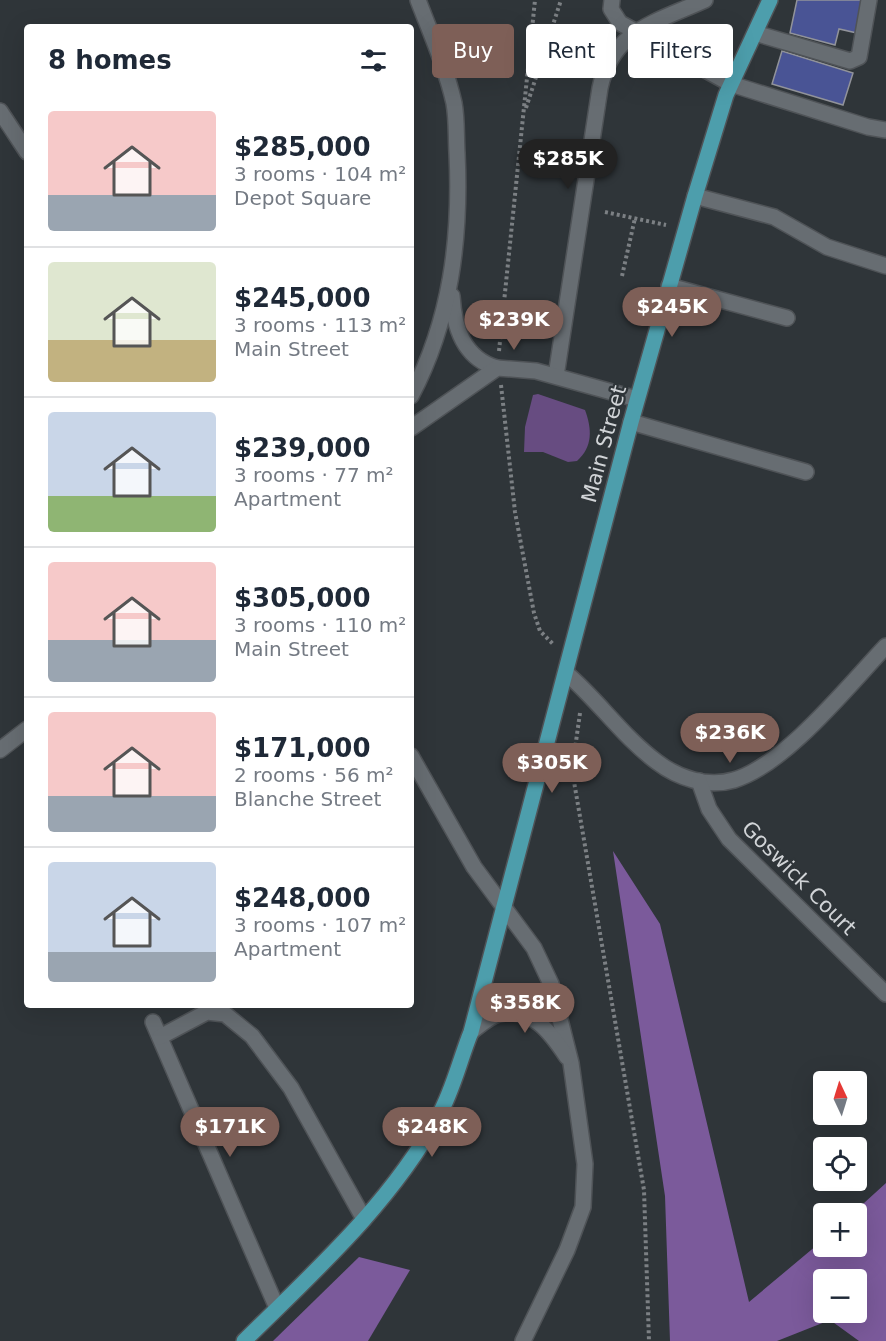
<!DOCTYPE html>
<html lang="en">
<head>
<meta charset="utf-8">
<style>
	body { margin:0; font-family:"DejaVu Sans",sans-serif; background:#f6f6f7; color:#1f2937; height:100vh; display:flex; flex-direction:column; font-size:22px; white-space:nowrap }
	* { box-sizing:border-box; margin:0 }
	p { font-size:20px; color:#747a83 }
	.icon { flex:none; width:33px; height:33px; fill:none; stroke:currentColor; stroke-width:2; stroke-linecap:round; stroke-linejoin:round }
	.map { position:relative; flex:1; overflow:hidden }
	.panel { position:absolute; left:24px; top:24px; width:390px; height:984px; display:flex; flex-direction:column; background:#fff; border-radius:6px; box-shadow:0 6px 24px #0002 }
	.panel>* { flex:none }
	.banner { position:absolute; left:432px; top:24px; width:363px; height:54px; display:flex; gap:12px }
	.needle { width:39px; rotate:356deg }
	.controls { position:absolute; left:813px; top:1071px; display:grid; gap:12px }
	.controls a { display:grid; place-items:center; width:54px; height:54px; border-radius:6px; background:#fff; box-shadow:0 6px 24px #0002; font-size:30px }
	.price { position:absolute; translate:-50% -51px; padding:0 14px; border-radius:21px; background:#7e5f57; color:#fff; font-size:20px; line-height:39px; filter:drop-shadow(0 2px 3px #0008) }
	.price::after { content:''; position:absolute; left:50%; top:36px; width:18px; height:14px; margin-left:-9px; background:inherit; clip-path:polygon(0 0,100% 0,50% 100%) }
	.price.active { background:#222; color:#fff }
	ul { padding:0; list-style:none }
	li { display:flex; align-items:center; gap:18px; height:150px; padding:0 24px }
	li+li { border-top:2px solid #e0e1e3 }
	li span { display:grid; place-items:center; flex:none; width:168px; height:120px; border-radius:6px; color:#555 }
	li>.icon { margin-inline-start:auto }
	span .icon { width:72px; height:72px; fill:#fffc; stroke-width:1 }
	li b { font-size:26px }
	h2 { display:flex; justify-content:space-between; align-items:center; height:72px; padding:0 24px; font-size:26px }
	.pill { padding:0 21px; border-radius:6px; background:#fff; box-shadow:0 6px 24px #0002; font-size:21px; line-height:54px }
	.pill.active { background:#7e5f57; color:#fff }
	.map>svg:first-child { display:block }
</style>
</head>
<body>
<div class="map">
<svg width="886" height="1341" viewBox="0 0 886 1341">
	<rect width="100%" height="100%" fill="#2f3539"/>
	<path fill="#674c81" d="M538 394 585 410C592 429 593 447 577 461L568 462 543 452H524L525 427 533 395Z"/>
	<g fill="#7b5a9b" fill-rule="evenodd">
		<path d="M613 851 660 924 749 1302 823 1240 824 1246H856V1214L853 1213 886 1183V1341H859L830 1320 777 1341H670L665 1196ZM824 1280H856V1312H824Z"/>
		<polygon points="359,1257 410,1270 368,1341 273,1341"/>
	</g>
	<g fill="#495495" stroke="#91939a" stroke-width="1.5">
		<polygon points="797,0 863,0 857,33 839,29 835,45 790,33"/>
		<polygon points="782,51 853,73 843,105 772,84"/>
	</g>
	<g fill="none" stroke-linecap="round" stroke-linejoin="round">
		<defs>
			<g id="minor">
				<polyline points="612,0 611,9 620,23 731,84 868,127 886,130"/>
				<polyline points="755,33 850,61 859,57 869,0"/>
				<polyline points="0,111 27,152"/>
				<polyline points="695,196 774,217 827,247 886,266"/>
				<polyline points="669,286 787,318"/>
				<path d="M452 296C454 327 463 358 497 368"/>
				<path d="M556 376 600 88C612 30 657 22 705 0"/>
				<path d="M411 396C451 320 461 238 457 153 456 137 457 119 454 103 446 68 431 34 418 0"/>
				<polyline points="631,422 806,472"/>
				<polyline points="411,428 497,368 536,371 637,399"/>
				<path d="M566 673C598 700 623 737 657 762 678 778 707 788 734 780 785 765 849 685 886 646"/>
				<polyline points="0,750 27,729"/>
				<polyline points="411,756 474,867 534,948 551,984 571,1063 585,1164 583,1207 567,1250 523,1341"/>
				<polyline points="699,781 709,809 729,839 886,994"/>
				<polyline points="153,1022 277,1308"/>
				<path d="M471 1032C479 1026 490 1016 499 1014 532 1006 551 1033 567 1057"/>
				<polyline points="160,1037 207,1012 225,1014 252,1036 291,1088 364,1219"/>
			</g>
			<path id="major" d="M244 1341C314 1272 390 1204 438 1117 453 1091 460 1059 471 1032L631 422 695 196 726 95 770 0"/>
		</defs>
		<use href="#minor" stroke="#4f5357" stroke-width="18"/>
		<use href="#major" stroke="#4f5357" stroke-width="18"/>
		<g stroke="#7c8084" stroke-width="4" stroke-dasharray="3 3" stroke-linecap="butt">
			<polyline points="526,108 561,0"/>
			<polyline points="605,212 666,225"/>
			<polyline points="622,276 635,218"/>
			<polyline points="499,351 535,0"/>
			<polyline points="501,385 515,512 534,613 540,631 554,645"/>
			<polyline points="580,713 572,770 644,1190 649,1341"/>
		</g>
		<use href="#minor" stroke="#676d72" stroke-width="15"/>
		<use href="#major" stroke="#4d9eac" stroke-width="15"/>
	</g>
	<g text-anchor="middle" dominant-baseline="central" stroke-width="4.5" stroke-linejoin="round" paint-order="stroke">
		<g font-size="21" fill="#d1d4d7" stroke="#2f3539">
			<text transform="translate(604 444) rotate(-75)">Main Street</text>
			<text transform="translate(799 878) rotate(45)">Goswick Court</text>
		</g>
	</g>
</svg>
<div class="controls">
<a><svg class="needle" viewBox="-14 -14 28 28"><path d="M0-13l5 13h-10z" fill="#e53935"/><path d="M0 13l5-13h-10z" fill="#747a83"/></svg></a>
<a><svg class="icon" aria-label="locate" viewBox="0 0 24 24"><circle cx="12" cy="12" r="6"/><path d="M12 2v4M12 18v4M2 12h4M18 12h4"/></svg></a>
<a>+</a>
<a>−</a>
</div>
<b class="price active" style="left:568px;top:190px">$285K</b>
<b class="price" style="left:672px;top:338px">$245K</b>
<b class="price" style="left:514px;top:351px">$239K</b>
<b class="price" style="left:730px;top:764px">$236K</b>
<b class="price" style="left:552px;top:794px">$305K</b>
<b class="price" style="left:525px;top:1034px">$358K</b>
<b class="price" style="left:230px;top:1158px">$171K</b>
<b class="price" style="left:432px;top:1158px">$248K</b>
<div class="banner">
<a class="pill active">Buy</a>
<a class="pill">Rent</a>
<a class="pill">Filters</a>
</div>
<section class="panel">
<h2>8 homes<svg class="icon" aria-label="filters" viewBox="0 0 24 24"><path d="M4 7h16M4 17h16"/><circle cx="9" cy="7" r="2"/><circle cx="15" cy="17" r="2"/></svg></h2>
<ul>
<li><span style="background:linear-gradient(#f6c9c9 70%,#9aa5b1 0)"><svg class="icon" aria-label="home" viewBox="0 0 24 24"><path d="M3 11l9-7 9 7M6 9v11h12V9"/></svg></span><div><b>$285,000</b><p>3 rooms · 104 m²</p><p>Depot Square</p></div></li>
<li><span style="background:linear-gradient(#dfe7d0 65%,#c2b280 0)"><svg class="icon" aria-label="home" viewBox="0 0 24 24"><path d="M3 11l9-7 9 7M6 9v11h12V9"/></svg></span><div><b>$245,000</b><p>3 rooms · 113 m²</p><p>Main Street</p></div></li>
<li><span style="background:linear-gradient(#c9d6e8 70%,#8fb573 0)"><svg class="icon" aria-label="home" viewBox="0 0 24 24"><path d="M3 11l9-7 9 7M6 9v11h12V9"/></svg></span><div><b>$239,000</b><p>3 rooms · 77 m²</p><p>Apartment</p></div></li>
<li><span style="background:linear-gradient(#f6c9c9 65%,#9aa5b1 0)"><svg class="icon" aria-label="home" viewBox="0 0 24 24"><path d="M3 11l9-7 9 7M6 9v11h12V9"/></svg></span><div><b>$305,000</b><p>3 rooms · 110 m²</p><p>Main Street</p></div></li>
<li><span style="background:linear-gradient(#f6c9c9 70%,#9aa5b1 0)"><svg class="icon" aria-label="home" viewBox="0 0 24 24"><path d="M3 11l9-7 9 7M6 9v11h12V9"/></svg></span><div><b>$171,000</b><p>2 rooms · 56 m²</p><p>Blanche Street</p></div></li>
<li><span style="background:linear-gradient(#c9d6e8 75%,#9aa5b1 0)"><svg class="icon" aria-label="home" viewBox="0 0 24 24"><path d="M3 11l9-7 9 7M6 9v11h12V9"/></svg></span><div><b>$248,000</b><p>3 rooms · 107 m²</p><p>Apartment</p></div></li>
</ul>
</section>
</div>
</body>
</html>
